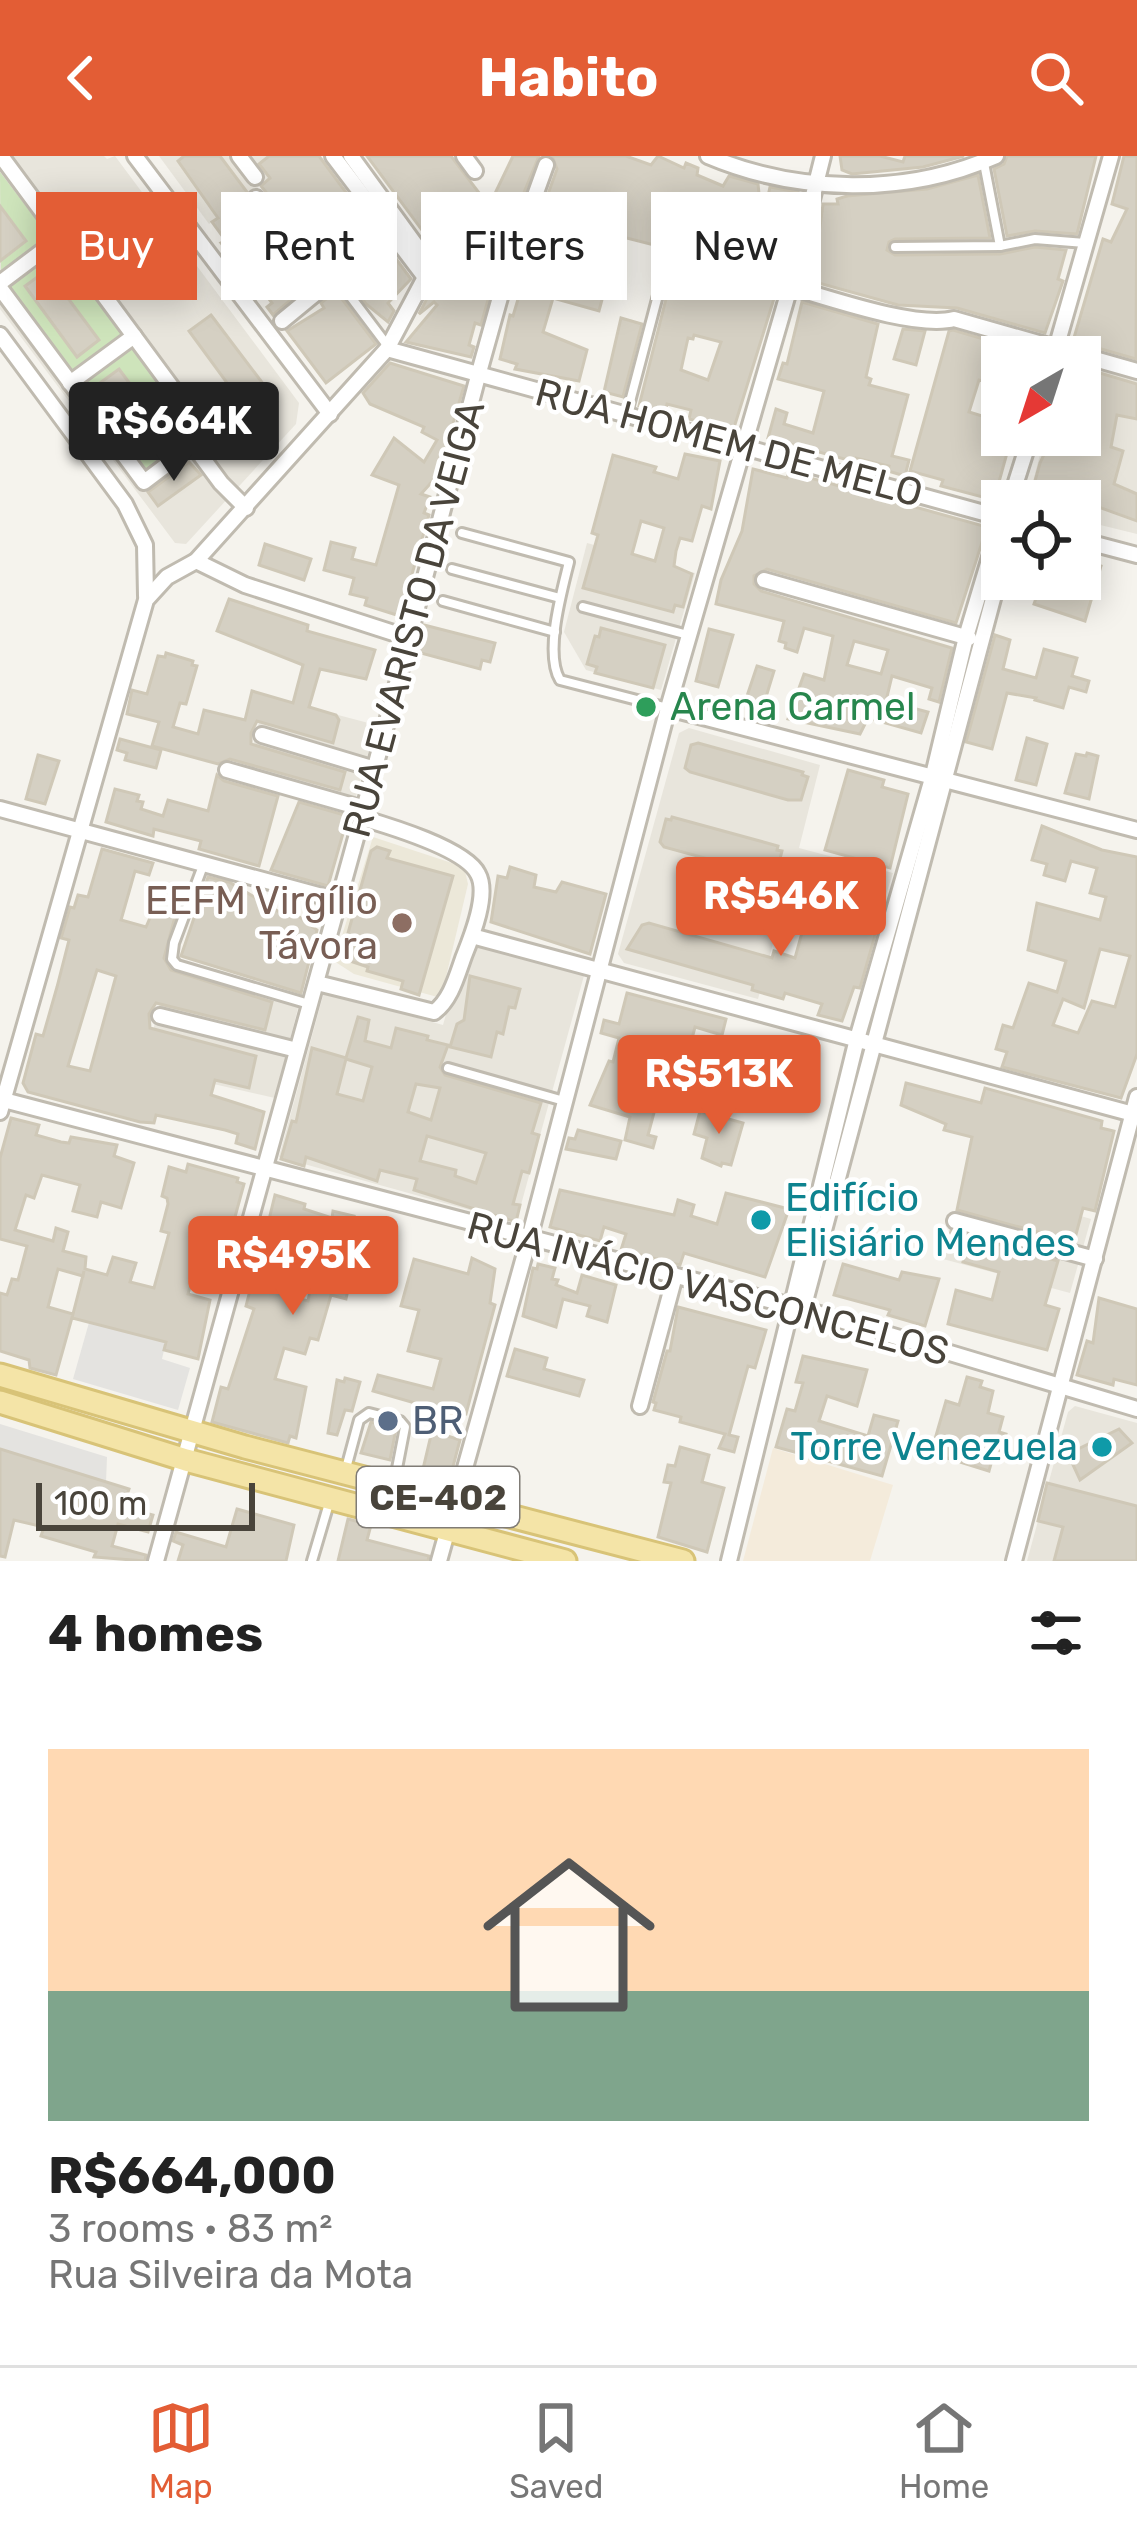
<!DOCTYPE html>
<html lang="en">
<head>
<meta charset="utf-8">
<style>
	body { margin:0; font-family:Rubik,sans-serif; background:#f6f6f6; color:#222; height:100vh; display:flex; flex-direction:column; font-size:45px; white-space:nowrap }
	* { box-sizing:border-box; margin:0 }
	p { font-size:39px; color:#767676 }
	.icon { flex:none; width:66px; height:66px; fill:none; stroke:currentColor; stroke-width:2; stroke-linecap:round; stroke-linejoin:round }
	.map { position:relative; height:1405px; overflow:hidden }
	.details { display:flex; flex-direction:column; background:#fff; flex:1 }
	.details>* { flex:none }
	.hud { position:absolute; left:36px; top:36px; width:1065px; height:108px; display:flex; gap:24px }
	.needle { width:78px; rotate:219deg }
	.buttons { position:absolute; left:981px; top:180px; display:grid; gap:24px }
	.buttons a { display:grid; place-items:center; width:120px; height:120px; border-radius:0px; background:#fff; box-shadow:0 6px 30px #0003; font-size:60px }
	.scale { position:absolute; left:36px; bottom:30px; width:219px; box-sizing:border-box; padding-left:12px; border:6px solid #49443b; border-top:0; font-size:33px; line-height:42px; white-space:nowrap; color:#49443b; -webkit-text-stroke:9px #fff; paint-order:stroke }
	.price { position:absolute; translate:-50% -102px; padding:0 27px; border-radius:12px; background:#e35d35; color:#fff; font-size:39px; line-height:78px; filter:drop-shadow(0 3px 6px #0008) }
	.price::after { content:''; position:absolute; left:50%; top:72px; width:36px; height:27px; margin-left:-18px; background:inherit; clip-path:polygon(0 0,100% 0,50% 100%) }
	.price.selected { background:#222; color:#fff }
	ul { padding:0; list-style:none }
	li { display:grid; align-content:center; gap:24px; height:636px; padding:0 48px }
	li span { display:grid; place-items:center; height:372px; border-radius:0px; color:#555 }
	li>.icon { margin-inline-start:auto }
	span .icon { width:216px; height:216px; fill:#fffc; stroke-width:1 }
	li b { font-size:51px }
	h2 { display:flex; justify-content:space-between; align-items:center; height:144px; padding:0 48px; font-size:51px }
	.pill { padding:0 42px; border-radius:0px; background:#fff; box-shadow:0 6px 30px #0003; font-size:42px; line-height:108px }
	.pill.selected { background:#e35d35; color:#fff }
	header { display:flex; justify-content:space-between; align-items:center; height:156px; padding:0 48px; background:#e35d35; color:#fff; font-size:54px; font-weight:700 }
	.menu { display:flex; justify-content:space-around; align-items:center; height:168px; border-top:3px solid #e0e0e0; background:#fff; font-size:33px; color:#767676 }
	.menu a { display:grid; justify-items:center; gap:6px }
	.menu .selected { color:#e35d35 }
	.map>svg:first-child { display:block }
</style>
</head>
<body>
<header><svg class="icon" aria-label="back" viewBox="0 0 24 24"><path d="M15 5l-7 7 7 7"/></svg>Habito<svg class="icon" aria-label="search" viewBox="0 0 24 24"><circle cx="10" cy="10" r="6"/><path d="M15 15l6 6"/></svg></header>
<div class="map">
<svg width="1137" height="1405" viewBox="0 0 1137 1405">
	<rect width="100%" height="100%" fill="#f5f3ed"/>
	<g fill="#e8e5dc">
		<polygon points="0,0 104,0 107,3 115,0 299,247 296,268 186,388 175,387 0,153"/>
		<polygon points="159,0 300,0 209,68"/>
		<polygon points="1080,204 1137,218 1137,378 1080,364 1080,345 1028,345 1045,279 1080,279"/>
		<polygon points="587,387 695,417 661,534 586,514 564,476"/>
		<polygon points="266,540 376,569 355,644 246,616"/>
		<polygon points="689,572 820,609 799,692 893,717 879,760 787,736 758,843 624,807 618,798 679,577"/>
		<polygon points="467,783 585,816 516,1067 279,1001 324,836 443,869"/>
		<polygon points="169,809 299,848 275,942 144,912"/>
		<polygon points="965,1026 1091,1063 1070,1137 943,1103"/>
		<polygon points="1075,1250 1137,1267 1137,1405 1027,1405 1068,1256"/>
	</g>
	<polygon fill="#f4ebdb" points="773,1292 893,1329 870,1405 743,1405"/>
	<polygon fill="#ece8d9" points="373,681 464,711 468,728 441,842 354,818 334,805"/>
	<g fill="#cee4bb">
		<polygon points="0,16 50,82 1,120"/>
		<polygon points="57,92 122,179 73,216 8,129"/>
		<polygon points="131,191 196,278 146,315 81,228"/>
	</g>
	<g fill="#e4e3e0">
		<polygon points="90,1163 166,1185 162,1203 190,1212 178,1254 73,1223"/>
		<polygon points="0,1268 107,1301 106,1326 0,1293"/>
	</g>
	<g fill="#d5d0c3" stroke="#cfc8b7" stroke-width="3" fill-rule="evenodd">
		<polygon points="184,0 220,0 247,36 241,44 268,80 285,124 281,127 293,142 273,159 267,151 272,147 239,102 235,105 221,87 226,85 212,66 218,62 178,5"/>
		<polygon points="269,0 319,0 374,74 333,109 324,100 317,105 306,86 261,30 270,22 259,8"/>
		<polygon points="367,0 451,0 489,50 513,0 539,0 505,83 481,169 475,167 469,189 474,191 471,201 406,186 437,149 434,146 419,158 441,115 442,101"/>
		<path d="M552 0H626L651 9 658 0 684 12 686 7 698 12 697 19 723 30 729 20 758 28 762 67 770 31 798 36 781 120 733 275 689 263 691 254 667 248 665 257 639 250 675 107 674 94 619 80 599 155 553 142 543 176 587 194 579 225 515 213 517 208 500 203 510 159 513 160 528 110 536 112 544 89 531 85 557 13ZM707 73 735 79 727 107 701 101ZM694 179 721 186 708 224 681 214 688 182 693 183Z"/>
		<polygon points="840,0 880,0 903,6 905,0 964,0 923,11 852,18 842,14"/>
		<polygon points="1007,0 1096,0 1077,78 1035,75 1007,80 994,13 1004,8"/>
		<polygon points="1124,0 1137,0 1136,203 1073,185 1103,83 1111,86 1127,53 1112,48"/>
		<polygon points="978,19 990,82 895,83 889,86 887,94 895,99 1000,98 1035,91 1066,94 1058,123 1063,125 1045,177 957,152 898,149 804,123 815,77 819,78 823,48 838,48 837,43 847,40 927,33"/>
		<polygon points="0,50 26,85 0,105"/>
		<polygon points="388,92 411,123 388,147 394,155 388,166 366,148 349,125"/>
		<polygon points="47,114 99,184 77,201 25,130"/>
		<polygon points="336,135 376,188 326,227 287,175 324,152 321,147"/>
		<polygon points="802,146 878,168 866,221 871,223 869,229 908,239 892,300 909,304 905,320 888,315 889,310 856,302 855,306 768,282 776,253 787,257 784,268 813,277 824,235 778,223 783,207 787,208"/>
		<polygon points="211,159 264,229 241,246 189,175"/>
		<polygon points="621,162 642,168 623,241 604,236"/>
		<polygon points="903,173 925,175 916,209 894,203"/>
		<polygon points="953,174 1031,197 1034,201 1002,201 994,228 979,224 969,256 1002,266 1002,279 1012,279 994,344 941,330 943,324 910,315 949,175"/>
		<polygon points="390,207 464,230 438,319 421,338 430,341 424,357 429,359 400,460 365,449 367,442 350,438 354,422 324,414 331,386 355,392 352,403 376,409 399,329 372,319 394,282 424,306 437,284 422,276 424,271 370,248 363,237"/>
		<polygon points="1080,211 1137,228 1137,263 1117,259 1111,291 1123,295 1114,328 1137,338 1137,365 1093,349 1090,359 1080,356 1080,345 1035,345 1041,327 1035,325 1040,307 1053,279 1080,279"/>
		<polygon points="119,213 171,283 149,299 97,229"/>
		<path d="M685 298 720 305 711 353 702 350 692 385 680 382 676 395 674 410 692 418 683 451 675 449 673 456 583 432 598 379 592 377 613 299 656 311 654 316 678 323ZM641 365 664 372 655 405 632 398Z"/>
		<polygon points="189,306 201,319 158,350 148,336"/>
		<path d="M753 313 787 322 789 316 987 371 956 467 767 413 754 420V428L761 435 952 492 939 546 929 543 932 532 892 520 886 545 928 556 921 577 868 562 860 578 788 563 804 518 824 524 833 480 804 472 797 496 785 492 786 487 779 485 784 465 716 448 721 424 742 375ZM854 485 888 494 881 518 847 509Z"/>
		<polygon points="265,388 311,403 304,424 259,409"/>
		<polygon points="1085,405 1101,410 1085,465 1034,448 1041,428 1076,440"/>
		<polygon points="229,443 308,469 307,475 375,494 366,523 320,513 309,551 336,559 339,564 333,587 257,565 251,577 251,588 345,616 340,634 230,603 218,608 152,590 159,566 127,558 132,534 147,538 158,500 165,501 166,497 193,505 192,509 197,510 186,548 180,547 173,571 198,578 204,554 245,564 252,535 293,547 303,509 217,475"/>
		<polygon points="424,469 495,487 490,506 482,504 480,513 417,496"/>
		<polygon points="601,472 665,489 653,532 595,517 597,511 587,508 595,480 599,481"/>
		<polygon points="709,473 733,479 718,531 696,525"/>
		<polygon points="995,479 1010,484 1003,513 1036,522 1044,493 1077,502 1072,520 1089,525 1086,536 1069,531 1063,552 1035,544 1036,542 1007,537 992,593 966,586"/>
		<polygon points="757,510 774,515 762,554 744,549"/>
		<polygon points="1027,582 1047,588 1036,629 1016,624"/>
		<polygon points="120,583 161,594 156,612 125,604 127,597 117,594"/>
		<polygon points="698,587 803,616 802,619 808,621 801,644 788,644 690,616 685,612 691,589"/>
		<polygon points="1087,597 1098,600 1089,643 1065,637 1076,598 1086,600"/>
		<polygon points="38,599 59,605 45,648 26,643"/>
		<polygon points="848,614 884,624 882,631 908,638 890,712 825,694"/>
		<polygon points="217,619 224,625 278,640 259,710 199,693 201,685 154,673 153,680 106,666 115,633 139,639 137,645 143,646 141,653 163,660 168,644 208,655"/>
		<polygon points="299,646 348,660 328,730 271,714"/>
		<polygon points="672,661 778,690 777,694 782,695 776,718 745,713 664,691 660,686 666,663 671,664"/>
		<path d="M1042 670 1102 694 1137 701V898L1121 942 1002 911 1007 896 996 893 1003 869 1013 872 1029 827 1057 836 1066 805 1028 794 1037 747 1100 764 1106 741 1090 737 1097 712 1071 705 1065 725 1044 719 1047 708 1032 704ZM1100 793 1130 800 1115 851 1092 845 1078 877 1053 869 1063 843 1084 852Z"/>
		<polygon points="377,691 390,695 387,702 453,720 419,839 401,833 403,825 367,815 368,811 341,802 371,695"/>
		<path d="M102 693 153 707 149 719 135 715 121 764 146 771 153 755 175 761 164 802 171 814 272 846 265 874 156 847 149 858 150 872 256 900 249 932 215 924 211 939 264 956 255 993 236 987 238 978 225 974 156 959 154 967 140 966 28 936 23 927 36 878 43 880 57 831 69 784 61 782 70 751 74 752 78 739 88 741ZM97 814 116 820 90 915 68 910Z"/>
		<polygon points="510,711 536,719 534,731 556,736 562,726 606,738 590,798 491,766 498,720 507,722"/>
		<polygon points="208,721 229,726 281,757 286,751 317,774 301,837 181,800"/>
		<polygon points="838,750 880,762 860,832 854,831 842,865 818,859 822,848 785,837 783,843 752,834 753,829 627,793 642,769 649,767 772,802 774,795 795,802 805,766 795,764 799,753 834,763"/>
		<polygon points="470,820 520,833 515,852 509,851 503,878 497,876 491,901 450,891 457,868 464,864"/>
		<polygon points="627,837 726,863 722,879 695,871 688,898 663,891 643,939 653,942 650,952 655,953 648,979 656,981 653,992 625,984 630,961 590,949 609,905 613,906 619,882 601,877 604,864 619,868"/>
		<path d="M358 861 369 864 365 885 391 892 396 872 428 880 427 884 448 889 440 911 445 919 541 947 532 977 539 979 529 1017 522 1015 513 1048 520 1049 516 1066 414 1034 417 1023 392 1017 380 1014 377 1025 306 1001 304 1010 281 1003 292 965 296 966 312 892 346 902ZM346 903 372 911 363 945 337 938ZM416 928 440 932 431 964 408 956ZM427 980 486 997 476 1027 455 1020 456 1014 420 1005Z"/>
		<polygon points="906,927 981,947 985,932 1102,965 1101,972 1114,975 1095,1055 1083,1052 1074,1086 957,1054 972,981 944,974 946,968 901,949"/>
		<polygon points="700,955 743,967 731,1009 722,1007 721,1010 702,1002 707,982 694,978"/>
		<polygon points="11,962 39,969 36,979 61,986 69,987 71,981 117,989 114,1000 134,1007 121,1052 101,1046 97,1061 73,1055 80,1029 42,1019 34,1042 26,1039 15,1074 53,1085 56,1072 68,1076 63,1095 86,1101 85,1113 107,1119 113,1101 136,1107 130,1126 154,1132 169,1077 161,1075 168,1048 167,1042 162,1040 169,1011 186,1016 188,1008 238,1022 237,1026 244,1028 218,1123 194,1116 188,1138 210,1144 198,1203 164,1194 166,1186 72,1162 84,1115 83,1120 58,1113 48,1151 73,1158 56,1219 30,1212 29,1204 0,1195 0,1137 7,1139 12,1123 18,1124 27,1090 0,1083 0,1002"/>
		<polygon points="578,974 621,985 616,1003 566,993 569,982 575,983"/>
		<polygon points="560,1034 674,1059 678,1044 694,1049 691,1060 717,1068 726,1037 789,1053 765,1121 684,1097 680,1109 621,1094 626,1078 604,1071 600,1085 550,1071"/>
		<polygon points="275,1039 305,1048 304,1053 332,1062 333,1055 354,1060 347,1084 392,1096 383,1131 371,1128 370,1134 349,1129 346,1143 331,1139 318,1184 310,1182 305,1198 284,1192 275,1223 306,1231 296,1282 290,1280 288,1287 212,1266 221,1231 228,1233 254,1153 246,1150 256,1111 266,1114 265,1121 282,1126 281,1138 308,1145 317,1100 265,1080"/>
		<polygon points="951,1075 1058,1105 1045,1149 1059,1153 1047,1194 948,1168 956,1134 992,1144 999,1116 963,1106 966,1093 948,1088"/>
		<polygon points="472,1102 495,1113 490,1147 495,1149 466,1258 443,1252 440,1265 426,1261 429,1251 373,1235 378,1219 433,1233 441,1203 408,1195 419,1154 401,1150 414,1103 468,1118"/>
		<polygon points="538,1108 555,1112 552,1123 558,1124 556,1129 577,1137 582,1119 616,1129 607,1166 587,1160 590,1150 563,1143 556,1171 523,1160 533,1112 537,1113"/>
		<polygon points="843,1108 899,1124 902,1116 939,1123 925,1170 888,1159 890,1154 834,1139"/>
		<polygon points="1099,1142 1137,1153 1137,1229 1114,1223 1113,1229 1077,1219 1087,1185 1093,1187"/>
		<polygon points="678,1151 766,1174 755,1212 748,1210 729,1279 738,1281 734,1296 719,1292 725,1278 680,1266 681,1261 654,1254 656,1247 653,1246 667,1195 670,1195"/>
		<polygon points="515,1193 547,1202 544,1213 584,1224 579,1240 507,1220"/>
		<polygon points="803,1200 867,1214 857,1250 827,1240 819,1265 868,1280 874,1259 898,1265 882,1320 776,1291 787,1253 795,1255 803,1227 796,1226"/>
		<polygon points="967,1221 982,1225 980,1231 993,1235 988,1257 1003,1261 999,1276 1006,1278 1002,1295 995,1293 989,1315 931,1297 946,1245 959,1249"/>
		<polygon points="345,1222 360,1226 352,1255 345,1254 337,1279 328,1277 337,1224 344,1226"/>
		<polygon points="371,1266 396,1273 390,1304 361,1297"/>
		<polygon points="1119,1273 1132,1287 1080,1324 1068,1298"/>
		<polygon points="432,1275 460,1284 450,1322 423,1313"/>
		<polygon points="680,1291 709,1299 702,1326 724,1332 707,1396 658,1381 671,1327 664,1326 668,1309 675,1310"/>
		<polygon points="0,1293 129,1333 123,1351 153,1359 148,1376 118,1368 112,1390 146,1399 145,1405 94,1401 96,1396 41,1380 44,1371 14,1364 5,1401 0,1400"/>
		<polygon points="1047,1327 1137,1350 1137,1405 1054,1405 1063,1371 1038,1365"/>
		<polygon points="237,1353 294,1369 286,1405 178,1405 183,1389 173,1385 176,1376 226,1391"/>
		<polygon points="348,1363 371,1369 367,1384 429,1400 428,1405 338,1405"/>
	</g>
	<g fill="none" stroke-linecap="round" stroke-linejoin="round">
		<defs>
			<g id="service">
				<polyline points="984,7 1000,90"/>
				<polyline points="895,91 1000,90 1035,83 1085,87"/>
				<polyline points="335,120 387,189"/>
				<polyline points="627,257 667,105"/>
				<path d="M462 377 569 406C562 435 544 497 560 524L668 552"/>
				<polyline points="452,413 560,442"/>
				<polyline points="443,445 555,476"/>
				<polyline points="583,451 688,479"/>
				<polyline points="204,707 174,787 172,803 177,809 309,848"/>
				<polyline points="448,912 564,945"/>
				<polyline points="345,1316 359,1264 369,1257 400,1265 405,1271 394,1328"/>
				<polyline points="312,1405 330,1344"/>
			</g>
			<g id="minor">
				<polyline points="1,0 207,279 193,289"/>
				<polyline points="135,0 330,258"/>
				<polyline points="239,0 255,21"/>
				<polyline points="333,0 424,120"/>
				<polyline points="464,0 475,15"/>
				<path d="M708 0C798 38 906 40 996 0"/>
				<polyline points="256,42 323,132"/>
				<polyline points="0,127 61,81"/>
				<path d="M790 131C829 142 917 173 954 163L1137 215"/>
				<polyline points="0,132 144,326 193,289 221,327 246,352"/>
				<polyline points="282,165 400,68"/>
				<polyline points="0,179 125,348 145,389 146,440"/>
				<polyline points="387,193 1002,362"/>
				<polyline points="1055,196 1111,0"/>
				<polyline points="70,227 134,180"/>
				<polyline points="1010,345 1031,279"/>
				<polyline points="1080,384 1137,399"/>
				<polyline points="196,405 245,429 409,482"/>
				<polyline points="764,424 969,482"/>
				<polyline points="668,552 1137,674"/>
				<polyline points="262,579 375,613"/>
				<polyline points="227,614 364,653"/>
				<polyline points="0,653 337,744"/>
				<polyline points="472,780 1137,959"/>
				<path d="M317 827 434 856C451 844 457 819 464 800 472 780 489 738 478 718 466 693 389 670 362 662"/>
				<polyline points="160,860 297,894"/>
				<polyline points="0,943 803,1153 1137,1253"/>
				<polyline points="0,956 146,444 167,421 196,405 387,193 431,110 351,0"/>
				<polyline points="955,1065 1095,1103"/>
				<polyline points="798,1160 803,1153 1002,409"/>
				<polyline points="640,1250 675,1120"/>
				<polyline points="156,1405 364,653 478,220 506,120 546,9"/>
				<polyline points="439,1405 529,1083 668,552 790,131 823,0"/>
				<polyline points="729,1405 857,883 933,619 966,481 1002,361"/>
				<polyline points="1014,1405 1137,941"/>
			</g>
			<g id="primary">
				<polyline points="0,1219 245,1291 683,1405"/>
				<polyline points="0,1246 186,1304 565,1405"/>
			</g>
		</defs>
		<use href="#service" stroke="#c0bbb0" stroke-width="14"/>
		<use href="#minor" stroke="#c0bbb0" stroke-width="20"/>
		<use href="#primary" stroke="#d8c377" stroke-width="27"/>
		<use href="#service" stroke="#fff" stroke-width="8"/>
		<use href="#minor" stroke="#fff" stroke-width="14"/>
		<use href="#primary" stroke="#f4e4a7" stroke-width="21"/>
	</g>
	<circle fill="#2e9e5b" stroke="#fff" stroke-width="4.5" cx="646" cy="551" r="12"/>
	<circle fill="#8d6e63" stroke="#fff" stroke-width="4.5" cx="402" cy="767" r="12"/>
	<g fill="#0f9aa8" stroke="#fff" stroke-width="4.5">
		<circle cx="761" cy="1064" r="12"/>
		<circle cx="1102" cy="1291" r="12"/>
	</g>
	<circle fill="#5c6f8a" stroke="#fff" stroke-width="4.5" cx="388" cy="1265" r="12"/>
	<g text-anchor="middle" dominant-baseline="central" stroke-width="9" stroke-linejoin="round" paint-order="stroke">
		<rect fill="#fff" stroke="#807c76" stroke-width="3" x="357" y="1311" width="162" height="60" rx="9"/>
		<g font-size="36" font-weight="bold" fill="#49443b">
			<text x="438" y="1341">CE-402</text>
		</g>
		<g font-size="39" fill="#49443b" stroke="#fff">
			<text transform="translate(729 287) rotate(15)">RUA HOMEM DE MELO</text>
			<text transform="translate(414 463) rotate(-75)">RUA EVARISTO DA VEIGA</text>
			<text transform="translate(708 1133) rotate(15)">RUA INÁCIO VASCONCELOS</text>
		</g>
		<g font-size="39" fill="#27864d" stroke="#fff" text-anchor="start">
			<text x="670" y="551">Arena Carmel</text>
		</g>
		<g font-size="39" fill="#785e54" stroke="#fff" text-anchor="end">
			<text x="378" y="745">EEFM Virgílio<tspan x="378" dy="45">Távora</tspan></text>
		</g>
		<g font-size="39" fill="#0d838f" stroke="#fff" text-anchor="start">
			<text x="785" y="1042">Edifício<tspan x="785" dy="45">Elisiário Mendes</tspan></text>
			<text x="1078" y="1291" text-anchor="end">Torre Venezuela</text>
		</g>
		<g font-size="39" fill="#4e5e75" stroke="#fff" text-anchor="start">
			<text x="412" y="1265">BR</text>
		</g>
	</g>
</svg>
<div class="buttons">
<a><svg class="needle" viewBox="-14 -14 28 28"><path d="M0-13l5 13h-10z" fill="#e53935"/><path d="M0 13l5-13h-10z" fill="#767676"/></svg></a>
<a><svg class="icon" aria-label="locate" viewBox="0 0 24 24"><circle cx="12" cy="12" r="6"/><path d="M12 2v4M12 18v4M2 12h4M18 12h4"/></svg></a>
</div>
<div class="scale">100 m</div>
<b class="price selected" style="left:174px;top:328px">R$664K</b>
<b class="price" style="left:781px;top:803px">R$546K</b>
<b class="price" style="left:719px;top:981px">R$513K</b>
<b class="price" style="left:293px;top:1162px">R$495K</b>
<div class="hud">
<a class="pill selected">Buy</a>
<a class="pill">Rent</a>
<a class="pill">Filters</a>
<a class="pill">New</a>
</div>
</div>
<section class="details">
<h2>4 homes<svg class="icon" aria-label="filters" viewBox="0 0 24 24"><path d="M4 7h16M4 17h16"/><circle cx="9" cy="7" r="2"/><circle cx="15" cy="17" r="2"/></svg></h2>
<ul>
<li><span style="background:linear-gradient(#ffd9b3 65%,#7fa58c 0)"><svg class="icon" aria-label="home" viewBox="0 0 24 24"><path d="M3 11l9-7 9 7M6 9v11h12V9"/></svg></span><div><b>R$664,000</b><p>3 rooms · 83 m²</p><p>Rua Silveira da Mota</p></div></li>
</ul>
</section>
<nav class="menu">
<a class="selected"><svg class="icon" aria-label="map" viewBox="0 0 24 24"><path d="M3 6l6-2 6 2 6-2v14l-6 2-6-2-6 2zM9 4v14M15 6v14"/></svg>Map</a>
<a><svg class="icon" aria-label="saved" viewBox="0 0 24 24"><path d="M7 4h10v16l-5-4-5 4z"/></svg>Saved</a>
<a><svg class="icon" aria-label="home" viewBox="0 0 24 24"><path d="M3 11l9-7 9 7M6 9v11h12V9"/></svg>Home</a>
</nav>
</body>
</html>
